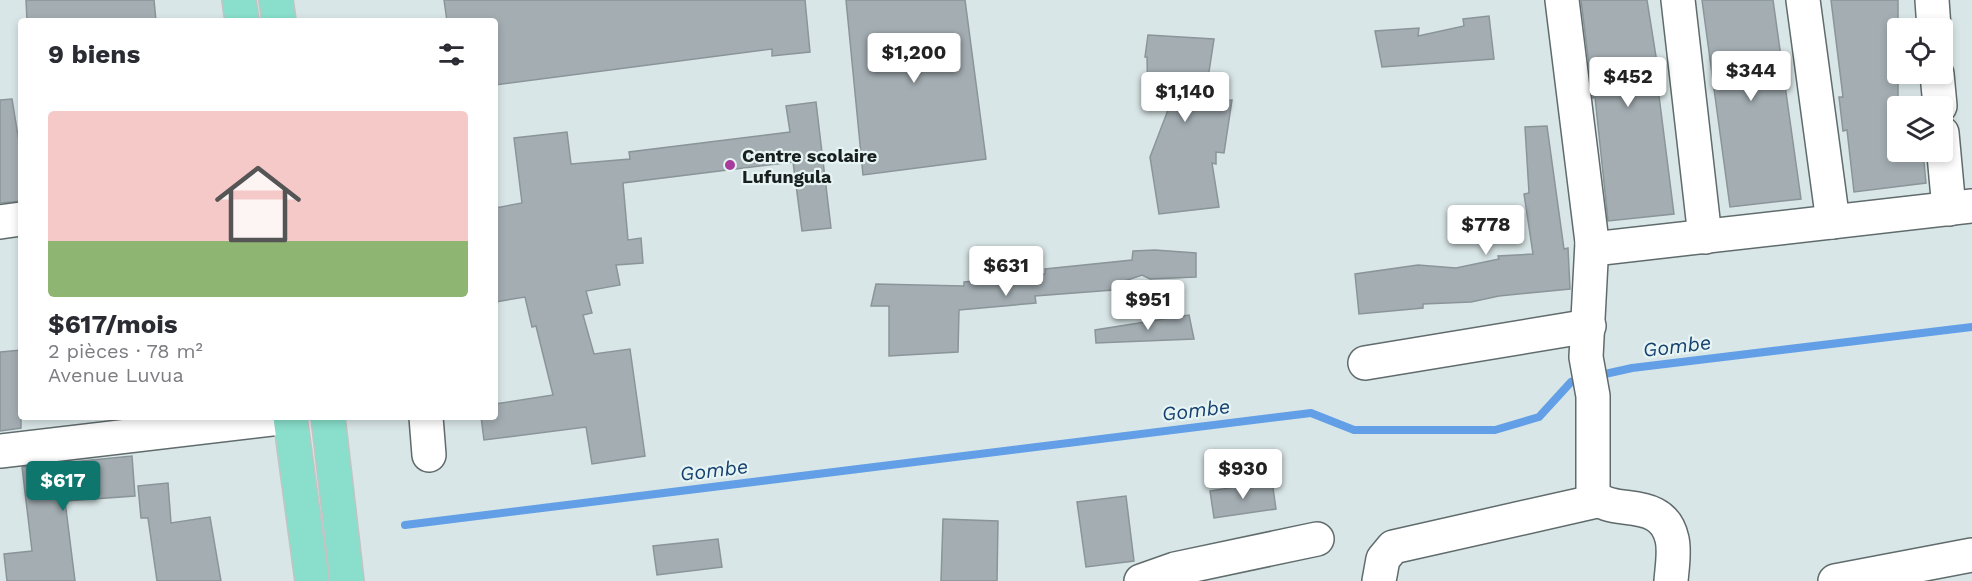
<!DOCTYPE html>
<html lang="fr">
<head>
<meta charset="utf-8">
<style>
	body { margin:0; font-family:"Work Sans",sans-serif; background:#f2f2f3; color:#2b2b33; height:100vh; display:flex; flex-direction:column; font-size:22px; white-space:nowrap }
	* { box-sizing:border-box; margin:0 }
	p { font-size:20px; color:#7c7c81 }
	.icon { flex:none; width:33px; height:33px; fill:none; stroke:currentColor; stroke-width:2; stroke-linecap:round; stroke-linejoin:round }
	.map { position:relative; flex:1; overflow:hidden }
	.side { position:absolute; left:18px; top:18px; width:480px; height:402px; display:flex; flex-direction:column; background:#fff; border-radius:6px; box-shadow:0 3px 9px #0003 }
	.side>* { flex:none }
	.controls { position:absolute; left:1887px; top:18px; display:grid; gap:12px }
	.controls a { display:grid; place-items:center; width:66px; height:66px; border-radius:6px; background:#fff; box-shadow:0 3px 9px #0003; font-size:30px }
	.price { position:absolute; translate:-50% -51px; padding:0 14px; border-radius:6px; background:#fff; color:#222; font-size:20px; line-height:39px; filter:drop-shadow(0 2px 3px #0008) }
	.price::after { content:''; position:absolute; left:50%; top:36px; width:18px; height:14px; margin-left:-9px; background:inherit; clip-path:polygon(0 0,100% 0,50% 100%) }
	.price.active { background:#0f766e; color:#fff }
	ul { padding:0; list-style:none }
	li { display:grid; align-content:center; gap:12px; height:318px; padding:0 30px }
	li+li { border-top:2px solid #e1e1e2 }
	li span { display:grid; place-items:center; height:186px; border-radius:6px; color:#555 }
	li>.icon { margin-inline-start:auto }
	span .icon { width:108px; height:108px; fill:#fffc; stroke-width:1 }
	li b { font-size:26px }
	h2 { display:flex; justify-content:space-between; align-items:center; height:72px; padding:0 30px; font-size:26px }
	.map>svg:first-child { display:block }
</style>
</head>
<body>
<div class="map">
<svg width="1972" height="581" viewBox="0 0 1972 581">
	<rect width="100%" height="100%" fill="#d9e6e7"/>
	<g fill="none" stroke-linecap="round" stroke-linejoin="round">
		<g stroke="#629fe7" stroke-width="8">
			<polyline points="1596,376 1632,368 1972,327"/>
			<polyline points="405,525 1311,413 1354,430 1495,430 1539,417 1571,382 1583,379"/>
		</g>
	</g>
	<g fill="#a3adb2" stroke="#8a959a" stroke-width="1.5">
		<polygon points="26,0 154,0 156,21 27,21"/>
		<polygon points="444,0 805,0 810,52 772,56 772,49 495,85 495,21 447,21"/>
		<polygon points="846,0 965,0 986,159 863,175"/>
		<polygon points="1581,0 1647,0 1661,88 1658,88 1674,214 1608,221 1595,97 1593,98"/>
		<polygon points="1702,0 1773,0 1801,199 1730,207"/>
		<polygon points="1831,0 1898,0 1898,152 1923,152 1926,183 1854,192 1847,130 1843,131 1839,97 1843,97"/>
		<polygon points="1489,16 1494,59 1382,67 1375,31 1419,28 1418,36 1464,26 1463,19"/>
		<polygon points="1148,35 1214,39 1207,85 1217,84 1219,101 1232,100 1224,153 1216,152 1216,164 1212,163 1219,207 1159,214 1150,157 1168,110 1148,109 1147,57 1145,57"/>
		<polygon points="12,99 21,154 21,201 0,203 0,100"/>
		<polygon points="816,102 831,228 802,231 793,162 623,183 628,240 641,238 643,263 616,265 620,285 586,291 592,313 583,315 594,354 630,349 645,456 592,464 586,427 484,440 481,417 495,417 495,404 553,395 536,326 532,327 525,297 495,302 495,208 522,203 514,138 567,132 571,164 630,159 629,152 790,132 786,106"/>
		<polygon points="1547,126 1564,249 1568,248 1570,289 1499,296 1471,302 1423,304 1423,308 1359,314 1355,274 1418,265 1456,268 1499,259 1498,256 1533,254 1524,194 1529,193 1525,127"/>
		<polygon points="1155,250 1196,253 1196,277 1150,279 1142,275 1113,285 1113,290 1035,296 1036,303 959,310 958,352 889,356 889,306 871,306 876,284 964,286 964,282 1045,274 1045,269 1132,260 1133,251"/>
		<polygon points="1189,315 1194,339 1096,343 1095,330"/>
		<polygon points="21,350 21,428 0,431 0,352"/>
		<polygon points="132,456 135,496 65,501 75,581 7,581 4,554 32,551 22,467"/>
		<polygon points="1272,481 1276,509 1214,518 1210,491"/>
		<polygon points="168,483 171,523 210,517 221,581 157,581 148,518 141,518 138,486"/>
		<polygon points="1126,496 1134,561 1086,567 1077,502"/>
		<polygon points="943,519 998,521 997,581 941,581"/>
		<polygon points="718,539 722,567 657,575 653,546"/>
	</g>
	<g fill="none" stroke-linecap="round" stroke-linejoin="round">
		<defs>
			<g id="minor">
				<path d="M1562 0 1592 242 1586 357 1593 396V493C1607 519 1662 493 1672 539 1675 551 1672 568 1671 581"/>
				<polyline points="1678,0 1705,237"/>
				<polyline points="1803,0 1833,222"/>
				<polyline points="1932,0 1934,28"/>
				<polyline points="1937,74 1940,106"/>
				<polyline points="1942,133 1949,209"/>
				<polyline points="0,222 21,219"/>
				<polyline points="1592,242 1602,248 1972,206"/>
				<polyline points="1365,363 1589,326"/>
				<polyline points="426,417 429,455"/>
				<polyline points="0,451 288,417"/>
				<polyline points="1141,581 1175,569 1317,539"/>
				<polyline points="1379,581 1383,559 1393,547 1597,501"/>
				<polyline points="1835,581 1972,555"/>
			</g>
			<g id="major">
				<polyline points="239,0 242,21"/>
				<polyline points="276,0 279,21"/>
				<polyline points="290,417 312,581"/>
				<polyline points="328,417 347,581"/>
			</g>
		</defs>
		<use href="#minor" stroke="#606b6c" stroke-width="36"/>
		<use href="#major" stroke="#c3c4c4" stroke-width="36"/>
		<use href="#minor" stroke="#fff" stroke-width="33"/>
		<use href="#major" stroke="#89dfcc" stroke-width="33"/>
	</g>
	<circle fill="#a73c9c" stroke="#e6f4f4" stroke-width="2" cx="730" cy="165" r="6"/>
	<g text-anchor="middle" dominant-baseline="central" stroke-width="4.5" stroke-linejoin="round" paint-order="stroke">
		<g font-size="18" font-weight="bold" fill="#191e1e" stroke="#e6f4f4" text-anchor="start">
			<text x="742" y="155">Centre scolaire<tspan x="742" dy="21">Lufungula</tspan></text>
		</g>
		<g font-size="20" font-style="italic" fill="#153f6d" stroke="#e6f4f4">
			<text transform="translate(1677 346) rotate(-7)">Gombe</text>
			<text transform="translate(1196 410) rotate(-7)">Gombe</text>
			<text transform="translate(714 470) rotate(-7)">Gombe</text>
		</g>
	</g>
</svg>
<div class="controls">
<a><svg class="icon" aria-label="locate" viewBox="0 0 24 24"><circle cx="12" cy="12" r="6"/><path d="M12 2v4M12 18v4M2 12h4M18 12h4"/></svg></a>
<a><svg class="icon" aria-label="layers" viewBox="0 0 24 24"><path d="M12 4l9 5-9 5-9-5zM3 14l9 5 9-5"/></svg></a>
</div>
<b class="price" style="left:914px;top:84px">$1,200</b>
<b class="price" style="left:1751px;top:102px">$344</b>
<b class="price" style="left:1628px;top:108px">$452</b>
<b class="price" style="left:1185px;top:123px">$1,140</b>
<b class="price" style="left:1486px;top:256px">$778</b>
<b class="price" style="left:1006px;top:297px">$631</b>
<b class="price" style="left:1148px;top:331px">$951</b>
<b class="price" style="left:1243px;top:500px">$930</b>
<b class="price active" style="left:63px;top:512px">$617</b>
<section class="side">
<h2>9 biens<svg class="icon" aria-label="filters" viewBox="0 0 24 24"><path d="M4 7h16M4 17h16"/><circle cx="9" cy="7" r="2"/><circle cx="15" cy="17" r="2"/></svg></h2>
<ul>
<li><span style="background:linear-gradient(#f6c9c9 70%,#8fb573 0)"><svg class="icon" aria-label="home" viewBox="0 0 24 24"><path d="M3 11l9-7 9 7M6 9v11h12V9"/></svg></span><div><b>$617/mois</b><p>2 pièces · 78 m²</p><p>Avenue Luvua</p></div></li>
</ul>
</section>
</div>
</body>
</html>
